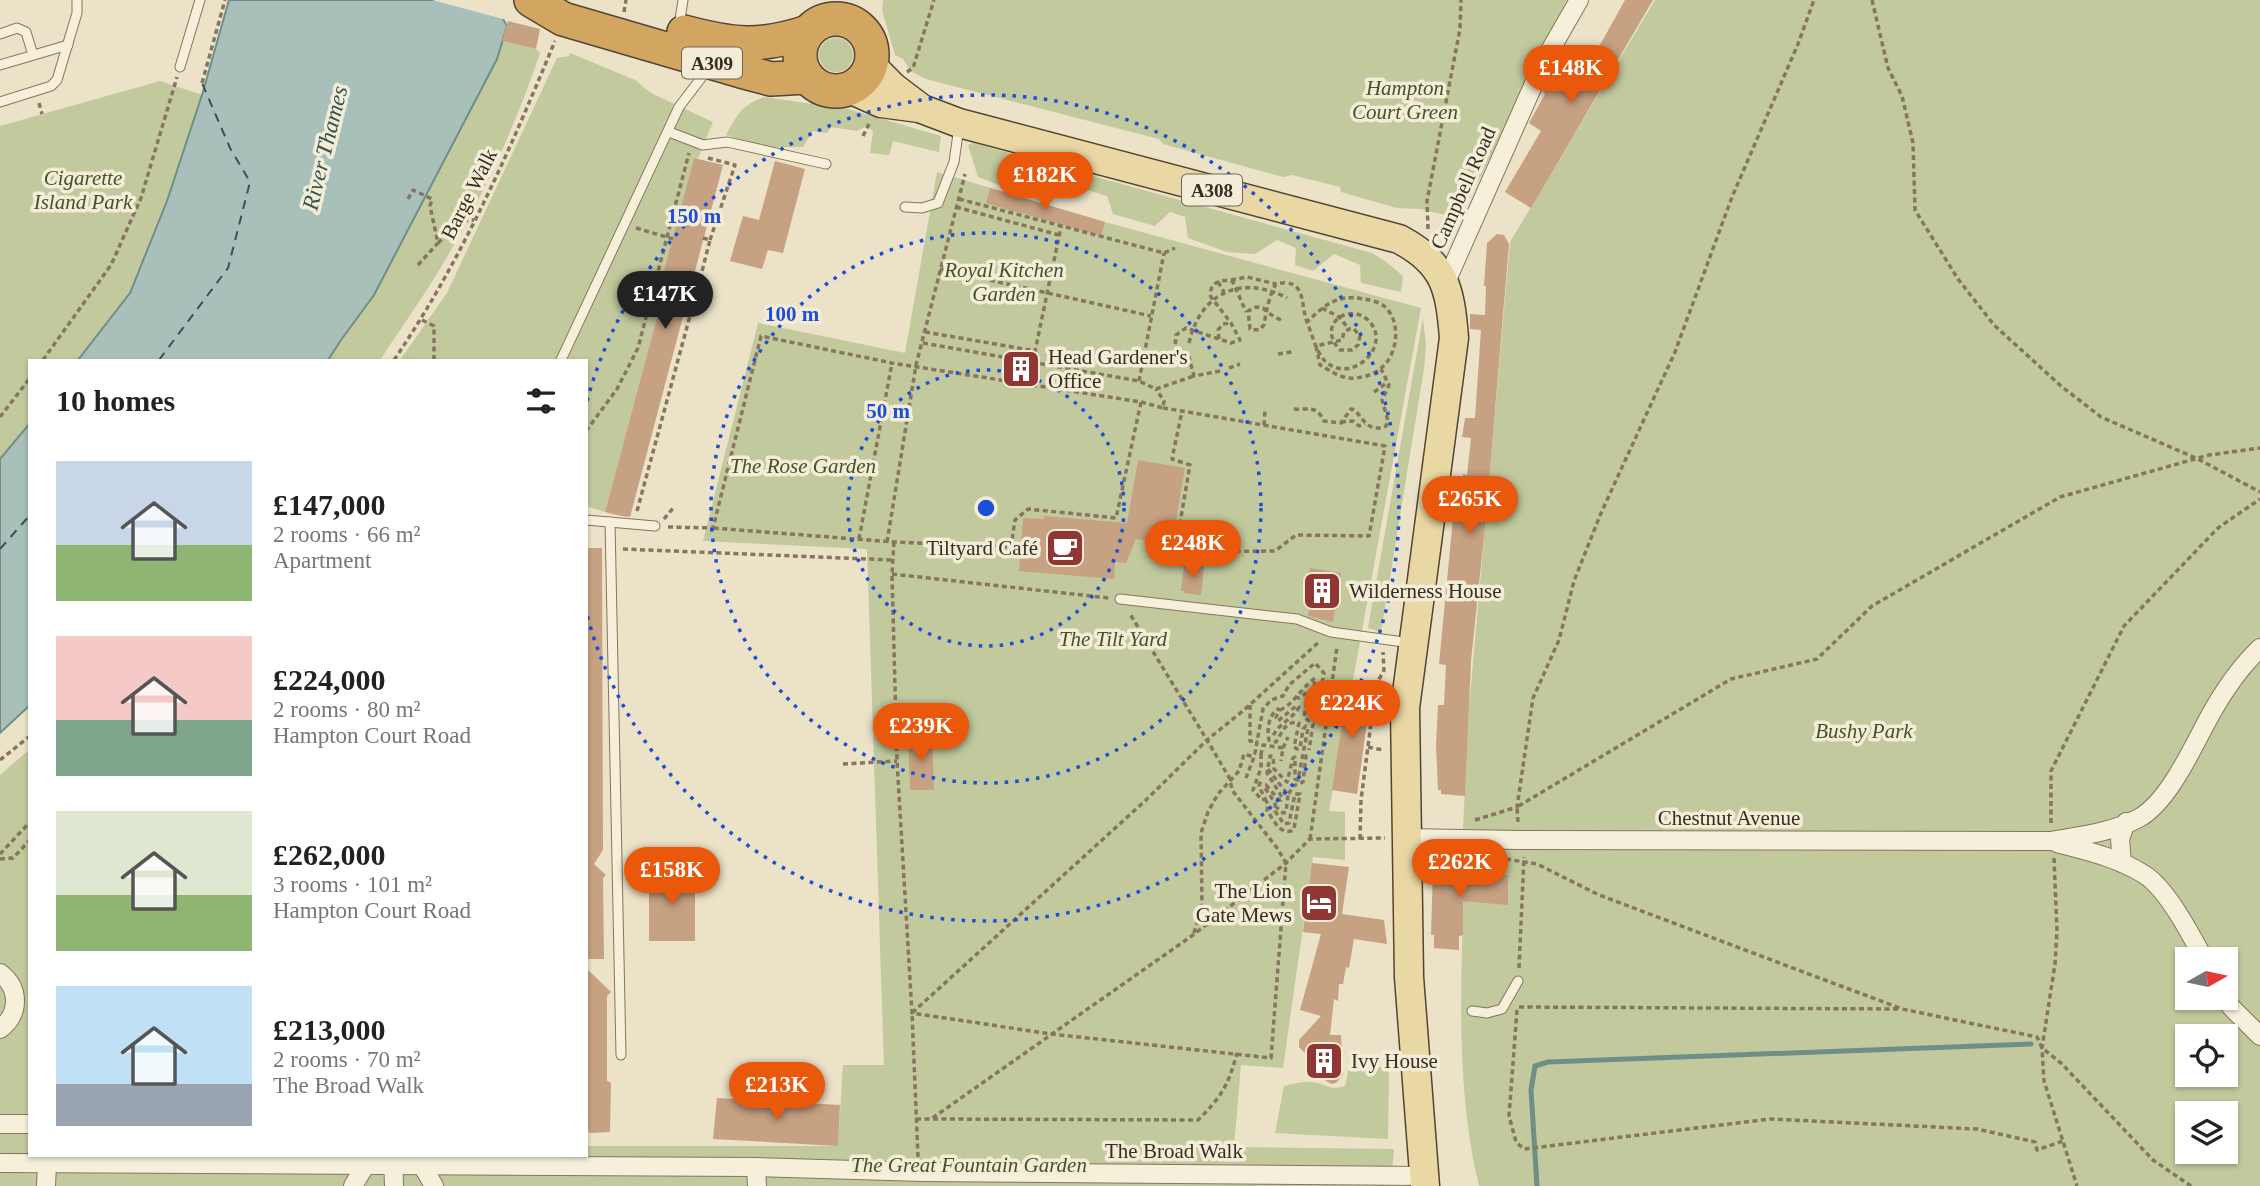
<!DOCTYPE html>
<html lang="en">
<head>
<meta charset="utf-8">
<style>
	body { margin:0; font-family:Georgia,serif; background:#f6f6f6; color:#222; height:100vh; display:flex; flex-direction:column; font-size:26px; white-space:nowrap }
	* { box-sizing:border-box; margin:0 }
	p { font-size:23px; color:#767676 }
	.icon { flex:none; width:38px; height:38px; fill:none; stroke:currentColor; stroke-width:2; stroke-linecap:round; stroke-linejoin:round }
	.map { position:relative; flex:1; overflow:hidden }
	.side { position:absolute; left:28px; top:359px; width:560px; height:798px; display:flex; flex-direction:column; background:#fff; border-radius:0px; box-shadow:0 2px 5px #0004 }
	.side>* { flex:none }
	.needle { width:46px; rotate:81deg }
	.buttons { position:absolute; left:2175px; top:947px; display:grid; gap:14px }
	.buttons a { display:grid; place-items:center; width:63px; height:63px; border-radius:0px; background:#fff; box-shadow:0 2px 5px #0004; font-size:35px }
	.price { position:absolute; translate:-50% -60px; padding:0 16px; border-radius:24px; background:#ea580c; color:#fff; font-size:23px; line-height:46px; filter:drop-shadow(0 2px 4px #0008) }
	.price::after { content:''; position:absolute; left:50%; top:42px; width:21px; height:16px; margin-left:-10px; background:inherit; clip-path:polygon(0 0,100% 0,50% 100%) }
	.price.on { background:#222; color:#fff }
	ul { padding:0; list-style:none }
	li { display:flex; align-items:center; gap:21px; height:175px; padding:0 28px }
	li span { display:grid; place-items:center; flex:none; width:196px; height:140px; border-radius:0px; color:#555 }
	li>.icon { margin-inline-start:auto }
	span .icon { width:84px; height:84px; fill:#fffc; stroke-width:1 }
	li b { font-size:30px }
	h2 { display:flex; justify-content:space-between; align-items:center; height:84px; padding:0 28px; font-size:30px }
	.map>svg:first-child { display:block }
</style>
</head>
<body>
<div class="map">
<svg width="2260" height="1186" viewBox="0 0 2260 1186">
	<rect width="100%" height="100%" fill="#ebe2c8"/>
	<g fill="#c1c99d" fill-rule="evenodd">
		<polygon points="883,0 1567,0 1479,180 1458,218 1421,209 1397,208 1341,192 1340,187 1292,175 1283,177 1163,144 1159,139 926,79 910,71 903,59 895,55 882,10"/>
		<path d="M1655 0H2260V1186H1479C1454 1084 1462 974 1464 870L1461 869 1469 708 1510 242ZM2188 959H2226V998H2188ZM2188 1036H2226V1074H2188ZM2188 1113H2226V1152H2188Z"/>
		<circle cx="836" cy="55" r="17"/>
		<path d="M502 41 536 49 540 53C516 125 483 196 444 262 424 296 401 328 380 360H328L341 340 374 295 497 59Z"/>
		<polygon points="570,53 635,80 651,93 713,122 698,158 694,158 656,305 660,306 605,512 586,506 586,360 400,360 447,293 557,58 569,56"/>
		<polygon points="160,81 202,95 167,201 130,293 78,360 30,360 30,423 0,459 0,126"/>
		<path d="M764 97 848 109 941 136 939 152 893 141 889 155 870 153 873 132 868 125 857 131 831 127 827 133 813 131 803 147H760L726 135C737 115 742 105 764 97Z"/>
		<polygon points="973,143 1372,253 1385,261 1403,276 1401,292 1361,283 1360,265 1334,254 1313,271 1295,265 1296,248 1277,240 1255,254 1227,252 1188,238 1185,217 1170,212 1155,226 1113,214 1107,196 1016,168 999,185 978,177 968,145"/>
		<polygon points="937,172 1105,222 1421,308 1329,811 1345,812 1345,860 1313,857 1283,1068 1241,1065 1234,1147 1394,1149 1391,1186 0,1186 0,775 30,749 30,1155 586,1155 586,1146 838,1146 843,1065 884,1065 867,549 703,541 758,323 905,353"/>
		<polygon points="1423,318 1426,344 1424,369 1381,632 1368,628"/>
		<path d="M1389 1067 1388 1139 1275 1133 1284 1086C1293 1084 1302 1081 1312 1082 1327 1084 1329 1091 1345 1086L1349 1068Z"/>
	</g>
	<g fill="#a9c0ba" stroke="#708e88" stroke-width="2">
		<polygon points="229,0 509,0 503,19 507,26 497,59 374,295 341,340 328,360 78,360 130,293 167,201 202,95"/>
		<polygon points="30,423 30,705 0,733 0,459"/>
	</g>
	<polygon fill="#ebe2c8" points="432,0 513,0 507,20"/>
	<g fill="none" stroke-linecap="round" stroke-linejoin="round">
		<polyline stroke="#708e88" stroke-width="5" points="1537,1186 1531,1090 1535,1066 1548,1062 2031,1044"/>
		<g stroke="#325655" stroke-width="2" stroke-dasharray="9 7" stroke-linecap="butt">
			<polyline points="159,360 228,268 250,182 230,148 202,83"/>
			<polyline points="0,549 30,515"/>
		</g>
	</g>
	<g fill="#c6a182">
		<polygon points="1625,0 1653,0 1531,208 1505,192 1541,131 1529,123 1545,94 1543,92 1546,85 1556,68 1580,81"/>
		<polygon points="508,21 540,29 536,49 502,41"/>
		<polygon points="694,158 723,165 630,517 621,516 605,512 660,306 655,305"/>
		<polygon points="775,161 805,169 783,253 768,250 762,269 730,261 743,216 759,220"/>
		<polygon points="990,188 1105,222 1101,236 986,203"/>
		<polygon points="1497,234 1504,235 1509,244 1486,517 1471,661 1465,796 1441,794 1441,790 1438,790 1436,745 1438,705 1444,705 1446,665 1439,664 1453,518 1456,518 1458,491 1462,492 1463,474 1467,475 1471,438 1462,437 1465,418 1475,418 1481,330 1470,329 1470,314 1485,315 1486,286 1484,286 1487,243"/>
		<polygon points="1138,460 1185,468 1172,545 1136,539 1126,563 1115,562 1114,579 1019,571 1023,518 1044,519 1044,516 1127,523"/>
		<polygon points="586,548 602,548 603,850 594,864 606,875 603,878 604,959 586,959"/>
		<polygon points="1184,565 1204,566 1201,595 1184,593 1184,591 1181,591"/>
		<polygon points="1310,568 1341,573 1333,622 1308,616 1310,603 1304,602"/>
		<polygon points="1348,685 1372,688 1357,794 1332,790"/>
		<polygon points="908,736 932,736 934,790 910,790"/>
		<polygon points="1444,859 1462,859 1464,874 1508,875 1508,905 1463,901 1463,935 1459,936 1459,950 1434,948 1434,935 1431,935 1433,867"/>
		<polygon points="1312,863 1349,867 1342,914 1384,920 1387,944 1354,939 1349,968 1346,967 1343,984 1339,984 1338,1001 1334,999 1330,1035 1341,1035 1343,1074 1336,1083 1331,1084 1325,1080 1323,1074 1309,1074 1309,1069 1306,1069 1306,1054 1299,1047 1299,1040 1321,1016 1300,1010 1321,934 1303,932"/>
		<polygon points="695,873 695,941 649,941 649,874"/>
		<polygon points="586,968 611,992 607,996 607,1081 611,1083 610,1132 590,1133 586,1128"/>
		<polygon points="717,1098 840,1105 838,1146 713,1139"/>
	</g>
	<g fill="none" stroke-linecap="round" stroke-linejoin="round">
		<defs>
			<g id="lane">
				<polyline points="679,26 683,0"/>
				<polyline points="0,34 17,28 26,32 33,55"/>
				<polyline points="0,65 68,45"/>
				<polyline points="180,67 200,0"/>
				<polyline points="0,102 51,86 57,80 77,13 77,0"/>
				<polyline points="669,132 703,145 727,142 826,164"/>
				<polyline points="905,207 922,208 938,203 954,162 959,127"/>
				<polyline points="561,360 679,107 708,69"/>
				<polyline points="586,520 655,526"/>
				<polyline points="610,522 621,1055"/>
				<polyline points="1120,599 1297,619 1331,632 1411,643"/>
				<polyline points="1472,1011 1487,1013 1502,1009 1518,981"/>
			</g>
			<g id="street">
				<polyline points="1446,282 1544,61 1579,0"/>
				<path d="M1406 838 1519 840 2051 841C2080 836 2113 832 2139 818 2170 801 2195 742 2212 712 2225 689 2240 667 2260 648"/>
				<path d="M2057 843C2087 851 2119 858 2145 875 2167 889 2191 935 2204 959"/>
				<polyline points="2122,863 2120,839 2126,822"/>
				<path d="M0 973C20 988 20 1014 0 1029"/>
				<polyline points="2226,998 2231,1007 2260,1036"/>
				<polyline points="0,1124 30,1124"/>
				<polyline points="393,1155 394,1186"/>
				<polyline points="0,1163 756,1167 923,1172 1424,1176"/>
				<polyline points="422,1165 434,1186"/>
				<polyline points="756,1167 757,1186"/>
				<polyline points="46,1186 47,1164"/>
				<polyline points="353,1186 365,1166"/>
			</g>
			<g id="primary">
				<path d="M871 65 893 87 922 109 959 123 1399 239C1445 263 1450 288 1454 338L1405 708 1409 977 1425 1186"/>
				<polyline points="850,89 881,103 919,108"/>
			</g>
			<g id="highway">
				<polyline points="531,0 563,19 741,71 771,79 807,77"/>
				<circle cx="836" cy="55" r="36"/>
				<path d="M684 32C732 45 760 48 808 32"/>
			</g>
		</defs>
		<use href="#lane" stroke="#86755f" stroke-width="11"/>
		<use href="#street" stroke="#86755f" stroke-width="20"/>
		<use href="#primary" stroke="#544432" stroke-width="31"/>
		<use href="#highway" stroke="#544432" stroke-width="36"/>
		<g stroke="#86755f" stroke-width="3.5" stroke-dasharray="5 3.5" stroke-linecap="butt">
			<polyline points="1872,0 1888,68 1902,96 1913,143 1915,210 1958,279 1994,325 2061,386 2101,417 2198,459 2260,492"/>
			<polyline points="624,12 626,0"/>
			<polyline points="907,72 913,68 934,0"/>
			<polyline points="202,83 225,0"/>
			<polyline points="39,103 42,114"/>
			<polyline points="863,136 870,122"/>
			<polyline points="708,158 735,165 710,240"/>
			<polyline points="408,199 413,190 432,199 430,206 438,243 461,221 474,220"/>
			<polyline points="959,199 1164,253 1175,248"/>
			<polyline points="956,207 1059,235"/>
			<polyline points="636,228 673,239"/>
			<polyline points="1428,229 1427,201 1460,29 1461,0"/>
			<polyline points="703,238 710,240 700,279 707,281"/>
			<polyline points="418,265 438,243"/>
			<polyline points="940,269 1151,316"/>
			<polyline points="1231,280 1247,277 1276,284"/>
			<polyline points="1218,282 1224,292"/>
			<polyline points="1322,308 1339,317 1349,329"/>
			<polyline points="422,320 434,326 434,360"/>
			<path d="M1281 320C1274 317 1268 313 1263 308L1256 307 1248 311 1250 329 1259 330 1264 325C1266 313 1269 295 1276 284 1307 277 1300 304 1307 322 1312 334 1316 352 1325 361 1351 386 1394 345 1368 320 1348 302 1316 325 1340 350H1352L1358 345 1360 336 1354 329H1349L1344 332 1342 340 1316 346 1320 365C1329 370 1339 377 1349 378 1359 379 1373 375 1380 369 1398 356 1402 321 1384 306 1379 302 1370 300 1364 299 1337 294 1326 304 1307 322"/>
			<polyline points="925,332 1036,351"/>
			<polyline points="1219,339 1218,330 1223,324 1231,323"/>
			<polyline points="923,343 1139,381 1156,389 1194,376"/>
			<polyline points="1278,354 1292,352"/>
			<polyline points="43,360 111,265 141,198 177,77"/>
			<path d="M394 360C461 262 510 150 555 41"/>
			<polyline points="1033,361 1061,227"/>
			<polyline points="1229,368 1240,364"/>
			<path d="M1220 371 1194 376 1189 357 1178 354 1175 348 1176 335 1186 328 1231 343 1240 340 1231 323 1211 297C1208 282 1222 278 1233 282L1246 312"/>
			<polyline points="1139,381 1164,253"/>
			<polyline points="1374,392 1388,382"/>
			<polyline points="1141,402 1163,408 1164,401 1156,389"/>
			<polyline points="1163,408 1182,411 1385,446 1369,536 1296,535 1275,551 1175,552 1190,465 1172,459 1182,411"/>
			<path d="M1294 409C1310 410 1316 405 1324 421L1341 423 1351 409 1355 410C1364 421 1370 433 1386 426L1388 421 1382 400 1389 385 1381 369"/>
			<polyline points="0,417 30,378"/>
			<polyline points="1341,422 1353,421 1359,426 1365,424"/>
			<polyline points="1264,425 1265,410"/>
			<polyline points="586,431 617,389 638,348 689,153"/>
			<polyline points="637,511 700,279"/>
			<polyline points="664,519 674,507"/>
			<polyline points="668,527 713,528 761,336 892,363 1141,402 1116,518 1028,509 1015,520 1011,547 894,542 713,528"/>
			<polyline points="859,539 892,363"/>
			<polyline points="887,542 916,365 965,174"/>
			<polyline points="894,542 892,574 897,761 912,1013 1051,1034 1271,1058 1286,863 1277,848 1232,790 1230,779 1207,740 1130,614"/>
			<polyline points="1011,547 1021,548"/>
			<polyline points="623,549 892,560"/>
			<polyline points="892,574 1109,598"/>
			<polyline points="1295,697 1299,698 1308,692 1304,717 1313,724 1309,750"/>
			<polyline points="1250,705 1250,741 1258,742"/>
			<path d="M1280 710C1294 704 1301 688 1315 678L1311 712 1316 714 1324 673 1315 663 1289 685 1283 696 1271 700 1263 709 1255 753 1261 754 1263 745 1283 748 1281 761"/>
			<polyline points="1368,747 1383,750"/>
			<polyline points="1283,748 1288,737"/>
			<polyline points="1261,754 1261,768 1253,790 1262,800 1265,799 1259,786 1261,780"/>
			<polyline points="0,760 30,736"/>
			<polyline points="843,764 897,761"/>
			<polyline points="1268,769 1288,795 1293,786 1303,782 1306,756 1303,756"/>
			<path d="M1265 799 1268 804 1267 810C1273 819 1279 834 1291 831L1294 829 1300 794H1295L1289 823 1284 824 1275 811V803L1265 788 1266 785 1279 800H1281L1282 797 1267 773 1270 756H1273L1274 769 1287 782 1293 758 1295 757V779L1298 780 1308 728 1306 726 1303 729 1300 748 1297 749 1294 747 1299 723C1285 720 1282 733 1276 742L1269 740C1267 729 1268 716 1278 709L1280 710 1276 717 1278 721 1296 706 1299 707C1294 718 1279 723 1273 736"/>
			<polyline points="1275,806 1283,813 1286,812 1288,795"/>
			<polyline points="1475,820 1517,807 1533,698 1559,640 1574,581 1601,513 1675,352 1732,197 1798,44 1814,0"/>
			<polyline points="1518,822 1517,807 1731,679 1817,659 1872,606 2060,497 2209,455 2260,448"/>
			<polyline points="2051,823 2051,771 2124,626 2218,528 2260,499"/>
			<polyline points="1310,839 1337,647"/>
			<polyline points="1360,839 1361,800 1376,685 1384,670 1383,652"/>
			<polyline points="0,854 30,822"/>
			<polyline points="2054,858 2057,931 2055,964 2042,1048 2044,1081 2077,1186"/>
			<polyline points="0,859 13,858 30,840"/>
			<polyline points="1506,859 1537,864 1599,895 1902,1009 2037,1037 2042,1048 2061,1063 2153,1160 2191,1186"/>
			<polyline points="1194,933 1202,906 1201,833 1208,812 1218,794 1239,771 1244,754 1254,757 1246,778"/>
			<polyline points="1519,968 1524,857"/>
			<polyline points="1519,1007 1900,1009"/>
			<polyline points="1517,1010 1509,1116 1516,1142 1524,1149 1770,1119 1977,1129 2035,1142 2037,1150 2063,1141"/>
			<polyline points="916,1119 931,1119 1193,935 1286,863 1310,839 1385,838"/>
			<path d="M933 1119 1198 1120C1222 1096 1228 1086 1237 1053"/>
			<polyline points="918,1157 912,1013 1146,800 1207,740 1244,710 1320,641"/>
		</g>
		<use href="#lane" stroke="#f6f0db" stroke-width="9"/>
		<use href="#street" stroke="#f6f0db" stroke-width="18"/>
		<use href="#primary" stroke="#ead8a4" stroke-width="28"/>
		<use href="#highway" stroke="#d2a661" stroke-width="33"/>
		<path stroke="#86755f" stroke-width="3.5" stroke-dasharray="5 3.5" stroke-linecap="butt" d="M1189 343C1200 293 1241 274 1287 298"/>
	</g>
	<g fill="none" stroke="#1d4ed8" stroke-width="3.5" stroke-dasharray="3.5 7">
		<circle cx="986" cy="508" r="138"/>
		<circle cx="986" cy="508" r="275"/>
		<path d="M587 401A413 413 0 1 1 587 615"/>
	</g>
	<defs>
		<symbol id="building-square" viewBox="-11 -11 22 22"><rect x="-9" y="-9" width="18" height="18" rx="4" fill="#903734" stroke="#f3ecd7"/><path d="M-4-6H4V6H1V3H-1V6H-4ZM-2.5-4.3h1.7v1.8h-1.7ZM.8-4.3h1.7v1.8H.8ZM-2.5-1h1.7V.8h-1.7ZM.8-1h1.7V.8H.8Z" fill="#fff"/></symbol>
		<symbol id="cafe-square" viewBox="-11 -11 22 22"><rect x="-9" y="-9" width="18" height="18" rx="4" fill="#903734" stroke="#f3ecd7"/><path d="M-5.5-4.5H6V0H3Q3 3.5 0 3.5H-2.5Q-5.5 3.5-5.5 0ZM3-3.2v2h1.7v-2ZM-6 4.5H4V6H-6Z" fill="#fff"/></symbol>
		<symbol id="hotel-square" viewBox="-11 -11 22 22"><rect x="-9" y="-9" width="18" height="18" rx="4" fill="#903734" stroke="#f3ecd7"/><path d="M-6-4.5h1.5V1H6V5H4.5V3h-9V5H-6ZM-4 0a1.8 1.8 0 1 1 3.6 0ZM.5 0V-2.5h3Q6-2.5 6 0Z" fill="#fff"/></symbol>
	</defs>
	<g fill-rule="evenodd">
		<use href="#building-square" x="999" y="347" width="44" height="44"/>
		<use href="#cafe-square" x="1043" y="526" width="44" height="44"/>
		<use href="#building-square" x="1300" y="569" width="44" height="44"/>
		<use href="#hotel-square" x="1297" y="881" width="44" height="44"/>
		<use href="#building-square" x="1302" y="1039" width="44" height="44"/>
	</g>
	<g text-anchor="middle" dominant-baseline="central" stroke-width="7" stroke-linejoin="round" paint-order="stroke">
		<g fill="#f3ecd7" stroke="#706658" stroke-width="2">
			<rect x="682" y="47.5" width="60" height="31" rx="5"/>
			<rect x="1182" y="174.5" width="60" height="31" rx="5"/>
		</g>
		<g font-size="19" font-weight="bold" fill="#382d21">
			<text x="712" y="63">A309</text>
			<text x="1212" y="190">A308</text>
		</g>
		<g font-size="21" font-style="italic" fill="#465229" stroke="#f3ecd7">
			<text x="1405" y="88">Hampton<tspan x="1405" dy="24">Court Green</tspan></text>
			<text x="83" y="178">Cigarette<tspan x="83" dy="24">Island Park</tspan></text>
			<text x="1004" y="270">Royal Kitchen<tspan x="1004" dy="24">Garden</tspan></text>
			<text x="803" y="466">The Rose Garden</text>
			<text x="1113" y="639">The Tilt Yard</text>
			<text x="1864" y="731">Bushy Park</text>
			<text x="969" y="1165">The Great Fountain Garden</text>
		</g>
		<g font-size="21" fill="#382d21" stroke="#f3ecd7">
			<text transform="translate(1463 188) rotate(-66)">Campbell Road</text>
			<text transform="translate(469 194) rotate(-63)">Barge Walk</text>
			<text x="1729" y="818">Chestnut Avenue</text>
			<text x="1174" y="1151">The Broad Walk</text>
		</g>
		<g font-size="21" fill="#382d21" stroke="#f3ecd7" text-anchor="start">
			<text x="1048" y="357">Head Gardener's<tspan x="1048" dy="24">Office</tspan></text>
			<text x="1038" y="548" text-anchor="end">Tiltyard Café</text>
			<text x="1349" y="591">Wilderness House</text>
			<text x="1292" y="891" text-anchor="end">The Lion<tspan x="1292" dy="24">Gate Mews</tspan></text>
			<text x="1351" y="1061">Ivy House</text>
		</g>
		<g font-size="23" font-style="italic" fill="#325655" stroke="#f3ecd7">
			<text transform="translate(325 148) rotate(-76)">River Thames</text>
		</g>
	</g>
	<circle cx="986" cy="508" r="10" fill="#1d4ed8" stroke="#f3ecd7" stroke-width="3.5"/>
	<g font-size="21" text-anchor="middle" font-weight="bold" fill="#1d4ed8" stroke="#f3ecd7" stroke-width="7" stroke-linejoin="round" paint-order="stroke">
		<text x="694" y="223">150 m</text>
		<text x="792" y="321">100 m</text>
		<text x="888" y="418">50 m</text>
	</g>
</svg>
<div class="buttons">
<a><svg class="needle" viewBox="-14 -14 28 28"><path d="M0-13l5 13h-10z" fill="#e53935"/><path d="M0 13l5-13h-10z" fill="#767676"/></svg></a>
<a><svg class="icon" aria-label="locate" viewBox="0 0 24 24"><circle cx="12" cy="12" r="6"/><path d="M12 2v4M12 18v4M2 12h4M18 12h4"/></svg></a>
<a><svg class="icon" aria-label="layers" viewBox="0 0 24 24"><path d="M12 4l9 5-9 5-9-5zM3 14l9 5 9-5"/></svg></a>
</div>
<b class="price" style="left:1571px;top:105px">£148K</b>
<b class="price" style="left:1045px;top:212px">£182K</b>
<b class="price on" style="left:665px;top:331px">£147K</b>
<b class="price" style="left:1470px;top:536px">£265K</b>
<b class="price" style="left:1193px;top:580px">£248K</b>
<b class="price" style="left:1352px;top:740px">£224K</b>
<b class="price" style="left:921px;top:763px">£239K</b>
<b class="price" style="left:1460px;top:899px">£262K</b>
<b class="price" style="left:672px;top:907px">£158K</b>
<b class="price" style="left:777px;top:1122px">£213K</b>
<section class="side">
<h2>10 homes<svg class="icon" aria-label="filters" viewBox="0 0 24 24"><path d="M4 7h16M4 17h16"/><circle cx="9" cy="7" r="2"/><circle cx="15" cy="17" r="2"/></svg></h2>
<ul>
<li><span style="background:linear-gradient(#c9d6e8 60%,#8fb573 0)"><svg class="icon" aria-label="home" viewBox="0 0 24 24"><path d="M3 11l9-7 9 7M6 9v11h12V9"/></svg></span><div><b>£147,000</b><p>2 rooms · 66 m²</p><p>Apartment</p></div></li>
<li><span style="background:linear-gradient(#f6c9c9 60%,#7fa58c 0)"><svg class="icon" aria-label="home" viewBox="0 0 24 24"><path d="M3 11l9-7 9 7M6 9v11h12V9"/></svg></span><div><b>£224,000</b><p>2 rooms · 80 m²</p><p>Hampton Court Road</p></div></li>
<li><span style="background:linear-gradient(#dfe7d0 60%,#8fb573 0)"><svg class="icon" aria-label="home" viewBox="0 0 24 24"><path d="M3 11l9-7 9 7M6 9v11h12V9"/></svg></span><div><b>£262,000</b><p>3 rooms · 101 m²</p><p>Hampton Court Road</p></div></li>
<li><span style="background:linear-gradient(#bfe0f5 70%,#9aa5b1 0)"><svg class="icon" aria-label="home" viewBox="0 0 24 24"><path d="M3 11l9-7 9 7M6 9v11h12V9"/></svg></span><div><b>£213,000</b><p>2 rooms · 70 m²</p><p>The Broad Walk</p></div></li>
</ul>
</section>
</div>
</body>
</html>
